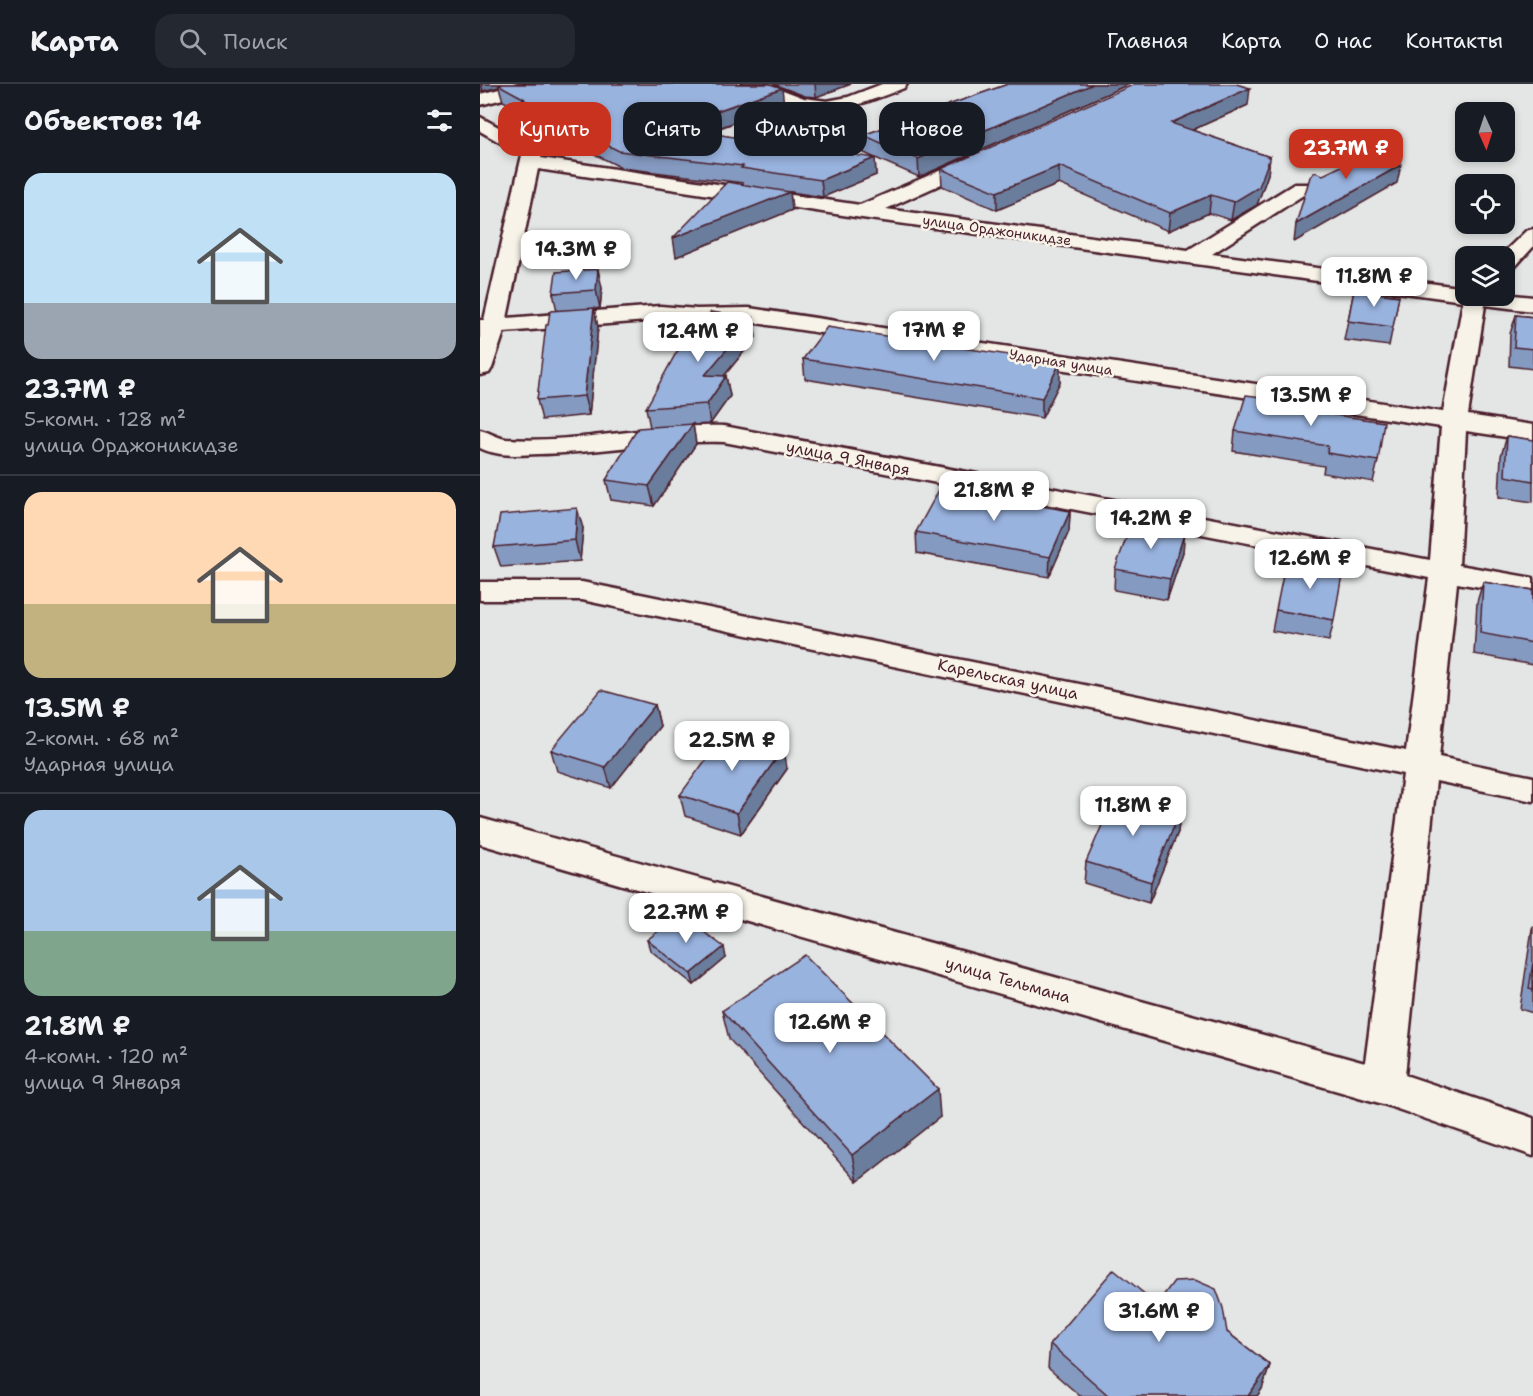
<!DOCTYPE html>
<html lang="ru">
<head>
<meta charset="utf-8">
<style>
	body { margin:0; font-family:"Shantell Sans",sans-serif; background:#242831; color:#f1f3f6; height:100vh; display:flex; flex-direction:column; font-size:22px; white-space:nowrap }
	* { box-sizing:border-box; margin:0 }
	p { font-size:20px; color:#9ea1a6 }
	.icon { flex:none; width:33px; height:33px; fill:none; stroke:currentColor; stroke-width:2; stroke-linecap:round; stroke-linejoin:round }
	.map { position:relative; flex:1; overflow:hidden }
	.drawer { display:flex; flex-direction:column; background:#171b24; width:480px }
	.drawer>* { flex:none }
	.banner { position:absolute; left:18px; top:18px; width:570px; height:54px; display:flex; gap:12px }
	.needle { width:39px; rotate:177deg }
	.fabs { position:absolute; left:975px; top:18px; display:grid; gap:12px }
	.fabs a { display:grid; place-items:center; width:60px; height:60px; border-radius:12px; background:#171b24; box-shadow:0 3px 9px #0003; font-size:30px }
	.price { position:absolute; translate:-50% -51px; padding:0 14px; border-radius:12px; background:#fff; color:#222; font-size:20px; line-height:39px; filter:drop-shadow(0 2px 3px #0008) }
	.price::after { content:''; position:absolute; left:50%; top:36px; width:18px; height:14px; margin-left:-9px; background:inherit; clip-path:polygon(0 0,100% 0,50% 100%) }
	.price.selected { background:#c8321e; color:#fff }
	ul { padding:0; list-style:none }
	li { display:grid; align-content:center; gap:12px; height:318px; padding:0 24px }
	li+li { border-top:2px solid #363941 }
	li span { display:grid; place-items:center; height:186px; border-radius:18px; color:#555 }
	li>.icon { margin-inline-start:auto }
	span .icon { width:108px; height:108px; fill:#fffc; stroke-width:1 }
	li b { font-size:26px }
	h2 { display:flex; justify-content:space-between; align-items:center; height:72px; padding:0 24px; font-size:26px }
	.pill { padding:0 21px; border-radius:18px; background:#171b24; box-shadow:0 3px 9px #0003; font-size:21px; line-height:54px }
	.pill.selected { background:#c8321e; color:#fff }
	header { display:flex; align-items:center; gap:36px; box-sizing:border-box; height:84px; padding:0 30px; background:#171b24; border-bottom:2px solid #363941 }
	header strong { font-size:28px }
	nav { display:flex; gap:33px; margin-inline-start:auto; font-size:21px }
	.search { width:420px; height:54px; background:#242831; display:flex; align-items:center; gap:15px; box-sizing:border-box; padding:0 21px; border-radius:18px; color:#9ea1a6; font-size:22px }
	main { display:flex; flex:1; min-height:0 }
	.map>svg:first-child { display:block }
</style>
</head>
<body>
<header>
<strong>Карта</strong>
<div class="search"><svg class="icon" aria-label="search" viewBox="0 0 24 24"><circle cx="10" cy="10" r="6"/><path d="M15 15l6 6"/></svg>Поиск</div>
<nav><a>Главная</a><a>Карта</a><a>О нас</a><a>Контакты</a></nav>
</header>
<main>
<section class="drawer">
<h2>Объектов: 14<svg class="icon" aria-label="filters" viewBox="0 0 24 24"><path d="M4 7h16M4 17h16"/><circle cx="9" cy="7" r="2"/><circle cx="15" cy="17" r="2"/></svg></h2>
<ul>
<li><span style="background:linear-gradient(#bfe0f5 70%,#9aa5b1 0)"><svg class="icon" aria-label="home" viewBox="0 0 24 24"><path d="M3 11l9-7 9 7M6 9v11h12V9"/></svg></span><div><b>23.7M ₽</b><p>5-комн. · 128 m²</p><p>улица Орджоникидзе</p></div></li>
<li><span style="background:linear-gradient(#ffd9b3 60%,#c2b280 0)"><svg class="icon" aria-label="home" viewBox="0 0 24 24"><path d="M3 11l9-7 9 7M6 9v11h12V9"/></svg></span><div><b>13.5M ₽</b><p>2-комн. · 68 m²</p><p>Ударная улица</p></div></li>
<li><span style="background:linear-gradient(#a9c7e8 65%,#7fa58c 0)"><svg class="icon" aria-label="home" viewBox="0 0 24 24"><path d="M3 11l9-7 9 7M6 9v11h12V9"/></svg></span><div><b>21.8M ₽</b><p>4-комн. · 120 m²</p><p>улица 9 Января</p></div></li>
</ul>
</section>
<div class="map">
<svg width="1053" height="1312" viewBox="0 0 1053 1312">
	<rect width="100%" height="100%" fill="#e4e6e6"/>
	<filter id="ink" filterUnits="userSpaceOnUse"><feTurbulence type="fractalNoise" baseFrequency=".0167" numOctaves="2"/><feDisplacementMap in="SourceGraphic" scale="12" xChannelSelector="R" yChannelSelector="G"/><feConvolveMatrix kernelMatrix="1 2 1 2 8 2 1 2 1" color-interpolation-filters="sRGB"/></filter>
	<g filter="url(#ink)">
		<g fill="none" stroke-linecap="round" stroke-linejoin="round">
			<defs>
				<g id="minor">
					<polygon points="39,0 68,0 65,4 0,21 0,10"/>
					<path d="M262 0H287L324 14 347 17 368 13 402 0H427L424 4C349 33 340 34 265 4Z"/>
					<path d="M0 33 59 65 62 69 61 74 380 121 501 69 508 71 511 75 508 79 406 125 708 166 814 100H828L831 104 828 108 732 170 986 204V212H1024V210L1053 213V227L1005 221 988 331 1053 341V357L986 347 979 481 1053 494V512L977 499 959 673 1053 693V717L956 697 925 991 1053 1034V1072L903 1020 0 760V734L885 979 923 690 102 516H0V498H102L926 667 949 494 244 358C182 356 121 369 59 370 38 371 19 373 0 364V346C9 348 18 354 26 355 99 360 171 340 244 342L950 476 961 343 269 238 217 239 180 236 24 248 12 284 9 289 0 291V236H4L42 71 0 47ZM58 85 382 134 983 217 963 328 269 224 217 225 180 222 27 234Z"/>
					<polygon points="1053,145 1053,163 1032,186 1024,187 1024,172 1020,172 1046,147"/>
				</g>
			</defs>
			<use href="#minor" stroke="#4a1f2b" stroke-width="5"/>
			<use href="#minor" fill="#f7f3e8" fill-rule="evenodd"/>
		</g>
		<g fill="#849ac0" stroke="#4a1f2b" stroke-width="1.5">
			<polygon points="0,0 290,0 304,21 226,49 279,57 280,64 395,74 396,91 343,113 310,108 312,126 196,173 263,101 263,99 142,84 110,68 109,62 46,32 46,29 23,17 19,3 3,7 0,5"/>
			<polygon points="293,0 371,0 336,13 325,12"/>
			<polygon points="528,0 649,0 439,93 384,69 383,51"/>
			<polygon points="768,21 712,46 790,73 788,90 777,121 751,136 729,129 688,147 579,100 517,126 462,102 461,85"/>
			<polygon points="122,204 120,224 114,225 118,243 109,331 62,336 57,316 68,241 77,227 73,209"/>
			<polygon points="874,206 919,212 909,262 864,256"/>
			<polygon points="1036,231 1053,233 1053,285 1029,282 1030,250"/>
			<polygon points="276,253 244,292 246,292 250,312 230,340 213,341 216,360 174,422 131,416 126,396 170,343 166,324"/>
			<polygon points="323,275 580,298 562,334 325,295"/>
			<polygon points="814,325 898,377 893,398 843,389 844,382 753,367 755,347"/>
			<polygon points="1027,352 1053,356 1053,418 1019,413 1021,372"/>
			<polygon points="590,427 589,447 569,493 437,469 436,448"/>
			<polygon points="103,444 100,477 21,483 14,463"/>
			<polygon points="703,468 687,516 634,506 635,485"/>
			<polygon points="1003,498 1053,506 1053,581 994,570 997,518"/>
			<polygon points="796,526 854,536 849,557 792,547"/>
			<polygon points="175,621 180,642 131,704 77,687 71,666"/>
			<polygon points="307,685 261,750 205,732 200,711"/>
			<polygon points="700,727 698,748 669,819 604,799 606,778"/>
			<polygon points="1053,842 1053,929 1040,925 1052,845"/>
			<polygon points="167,856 246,874 214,901 170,866"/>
			<polygon points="242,927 460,1033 377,1098 249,955"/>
			<polygon points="677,1220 747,1248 790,1281 782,1305 777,1312 600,1312 568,1284 570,1260"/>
		</g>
		<g fill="#6b7d9c" stroke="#4a1f2b" stroke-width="1.5">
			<polygon points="1,0 30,0 19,1 19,3 3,7"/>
			<polygon points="335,0 371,0 336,13"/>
			<polygon points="613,0 649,0 439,93 438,75"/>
			<polygon points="302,4 304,21 193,60 191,43"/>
			<polygon points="770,4 768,21 690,56 691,39"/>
			<polygon points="790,73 788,90 777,121 751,136 754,118"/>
			<polygon points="395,74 396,91 343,113 341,96"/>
			<polygon points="921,81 917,99 814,158 816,140"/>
			<polygon points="579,82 579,100 517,126 517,108"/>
			<polygon points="310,108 312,126 196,173 193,154"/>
			<polygon points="731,111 729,129 688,147 690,129"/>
			<polygon points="118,185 122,204 120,224 116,206"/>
			<polygon points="114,224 118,243 109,331 104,312"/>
			<polygon points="273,234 276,253 229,310 225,291"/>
			<polygon points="580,279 580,298 562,334 562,314"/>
			<polygon points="246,292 250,312 230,340 227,320"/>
			<polygon points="213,340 216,360 174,422 169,402"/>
			<polygon points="97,424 103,444 100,477 95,456"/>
			<polygon points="590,427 589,447 569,493 570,473"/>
			<polygon points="705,447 703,468 687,516 690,495"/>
			<polygon points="175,621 180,642 131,704 125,683"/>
			<polygon points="304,664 307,685 261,750 257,729"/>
			<polygon points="700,727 698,748 669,819 671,798"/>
			<polygon points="244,863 246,874 214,901 211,890"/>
			<polygon points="458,1005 460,1033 377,1098 372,1071"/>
			<polygon points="790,1281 782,1305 777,1312 768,1312"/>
		</g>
		<g fill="#99b3df" stroke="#4a1f2b" stroke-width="1.5">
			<polygon points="23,0 290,0 302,4 191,43 279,57 277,67 286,58 395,74 341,96 261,84 263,82 139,67 107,51 114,49 42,15 45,15 19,1"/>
			<polygon points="528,0 613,0 438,75 383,51"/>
			<polygon points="655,0 756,0 770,4 691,39 790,73 779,103 754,118 731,111 690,129 579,82 517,108 461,85"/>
			<polygon points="909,59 921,81 816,140 830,93 835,88 843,91"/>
			<polygon points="247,98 310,108 193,154"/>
			<polygon points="118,185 116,206 73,209 76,188"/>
			<polygon points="874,206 919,212 913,243 868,237"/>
			<polygon points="114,224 104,312 57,316 66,241 68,241 70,227"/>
			<polygon points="231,228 273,234 225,291 246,292 227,320 166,324 196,269"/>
			<polygon points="1036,231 1053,233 1053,265 1034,263"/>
			<polygon points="347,243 580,279 562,314 323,275"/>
			<polygon points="766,311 815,317 813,325 904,338 898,377 847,369 848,362 755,347"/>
			<polygon points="213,340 169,402 126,396 158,344"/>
			<polygon points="1027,352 1053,356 1053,397 1025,392"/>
			<polygon points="460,404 590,427 570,473 436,448"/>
			<polygon points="97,424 95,456 14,463 20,431"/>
			<polygon points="652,438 705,447 690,495 635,485"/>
			<polygon points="806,476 863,485 854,536 796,526"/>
			<polygon points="1003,498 1053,506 1053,559 1000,549"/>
			<polygon points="121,606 175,621 125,683 71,666"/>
			<polygon points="246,648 304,664 257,729 200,711"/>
			<polygon points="636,709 700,727 671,798 606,778"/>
			<polygon points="200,830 244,863 211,890 167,856"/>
			<polygon points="325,871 458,1005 372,1071 242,927"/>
			<polygon points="1053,878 1053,906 1049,905"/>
			<polygon points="634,1185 677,1220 694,1197 715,1196 736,1205 743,1224 747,1248 790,1281 768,1312 629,1312 570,1260"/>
		</g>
	</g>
	<g text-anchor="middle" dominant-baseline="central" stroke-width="5" stroke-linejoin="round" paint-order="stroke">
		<g font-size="14" fill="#4a1f2b" stroke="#f7f3e8">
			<text transform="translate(517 146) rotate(8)">улица Орджоникидзе</text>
			<text transform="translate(581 278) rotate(9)">Ударная улица</text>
		</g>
		<g font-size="16" fill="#4a1f2b" stroke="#f7f3e8">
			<text transform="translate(368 374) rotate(11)">улица 9 Января</text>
			<text transform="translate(528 595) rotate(12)">Карельская улица</text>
			<text transform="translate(528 896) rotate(16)">улица Тельмана</text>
		</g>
	</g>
</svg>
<div class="fabs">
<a><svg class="needle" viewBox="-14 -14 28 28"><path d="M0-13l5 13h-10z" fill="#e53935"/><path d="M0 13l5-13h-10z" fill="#9ea1a6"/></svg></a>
<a><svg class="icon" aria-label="locate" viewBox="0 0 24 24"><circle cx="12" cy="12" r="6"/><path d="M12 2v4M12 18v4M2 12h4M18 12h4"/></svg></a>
<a><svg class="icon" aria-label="layers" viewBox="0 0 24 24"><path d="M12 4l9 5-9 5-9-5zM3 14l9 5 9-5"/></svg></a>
</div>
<b class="price selected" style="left:866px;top:96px">23.7M ₽</b>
<b class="price" style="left:96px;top:197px">14.3M ₽</b>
<b class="price" style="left:894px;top:224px">11.8M ₽</b>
<b class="price" style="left:454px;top:278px">17M ₽</b>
<b class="price" style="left:218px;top:279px">12.4M ₽</b>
<b class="price" style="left:831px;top:343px">13.5M ₽</b>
<b class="price" style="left:514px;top:438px">21.8M ₽</b>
<b class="price" style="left:671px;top:466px">14.2M ₽</b>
<b class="price" style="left:830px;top:506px">12.6M ₽</b>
<b class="price" style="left:252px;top:688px">22.5M ₽</b>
<b class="price" style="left:653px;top:753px">11.8M ₽</b>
<b class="price" style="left:206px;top:860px">22.7M ₽</b>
<b class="price" style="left:350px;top:970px">12.6M ₽</b>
<b class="price" style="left:679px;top:1259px">31.6M ₽</b>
<div class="banner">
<a class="pill selected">Купить</a>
<a class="pill">Снять</a>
<a class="pill">Фильтры</a>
<a class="pill">Новое</a>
</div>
</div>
</main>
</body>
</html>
